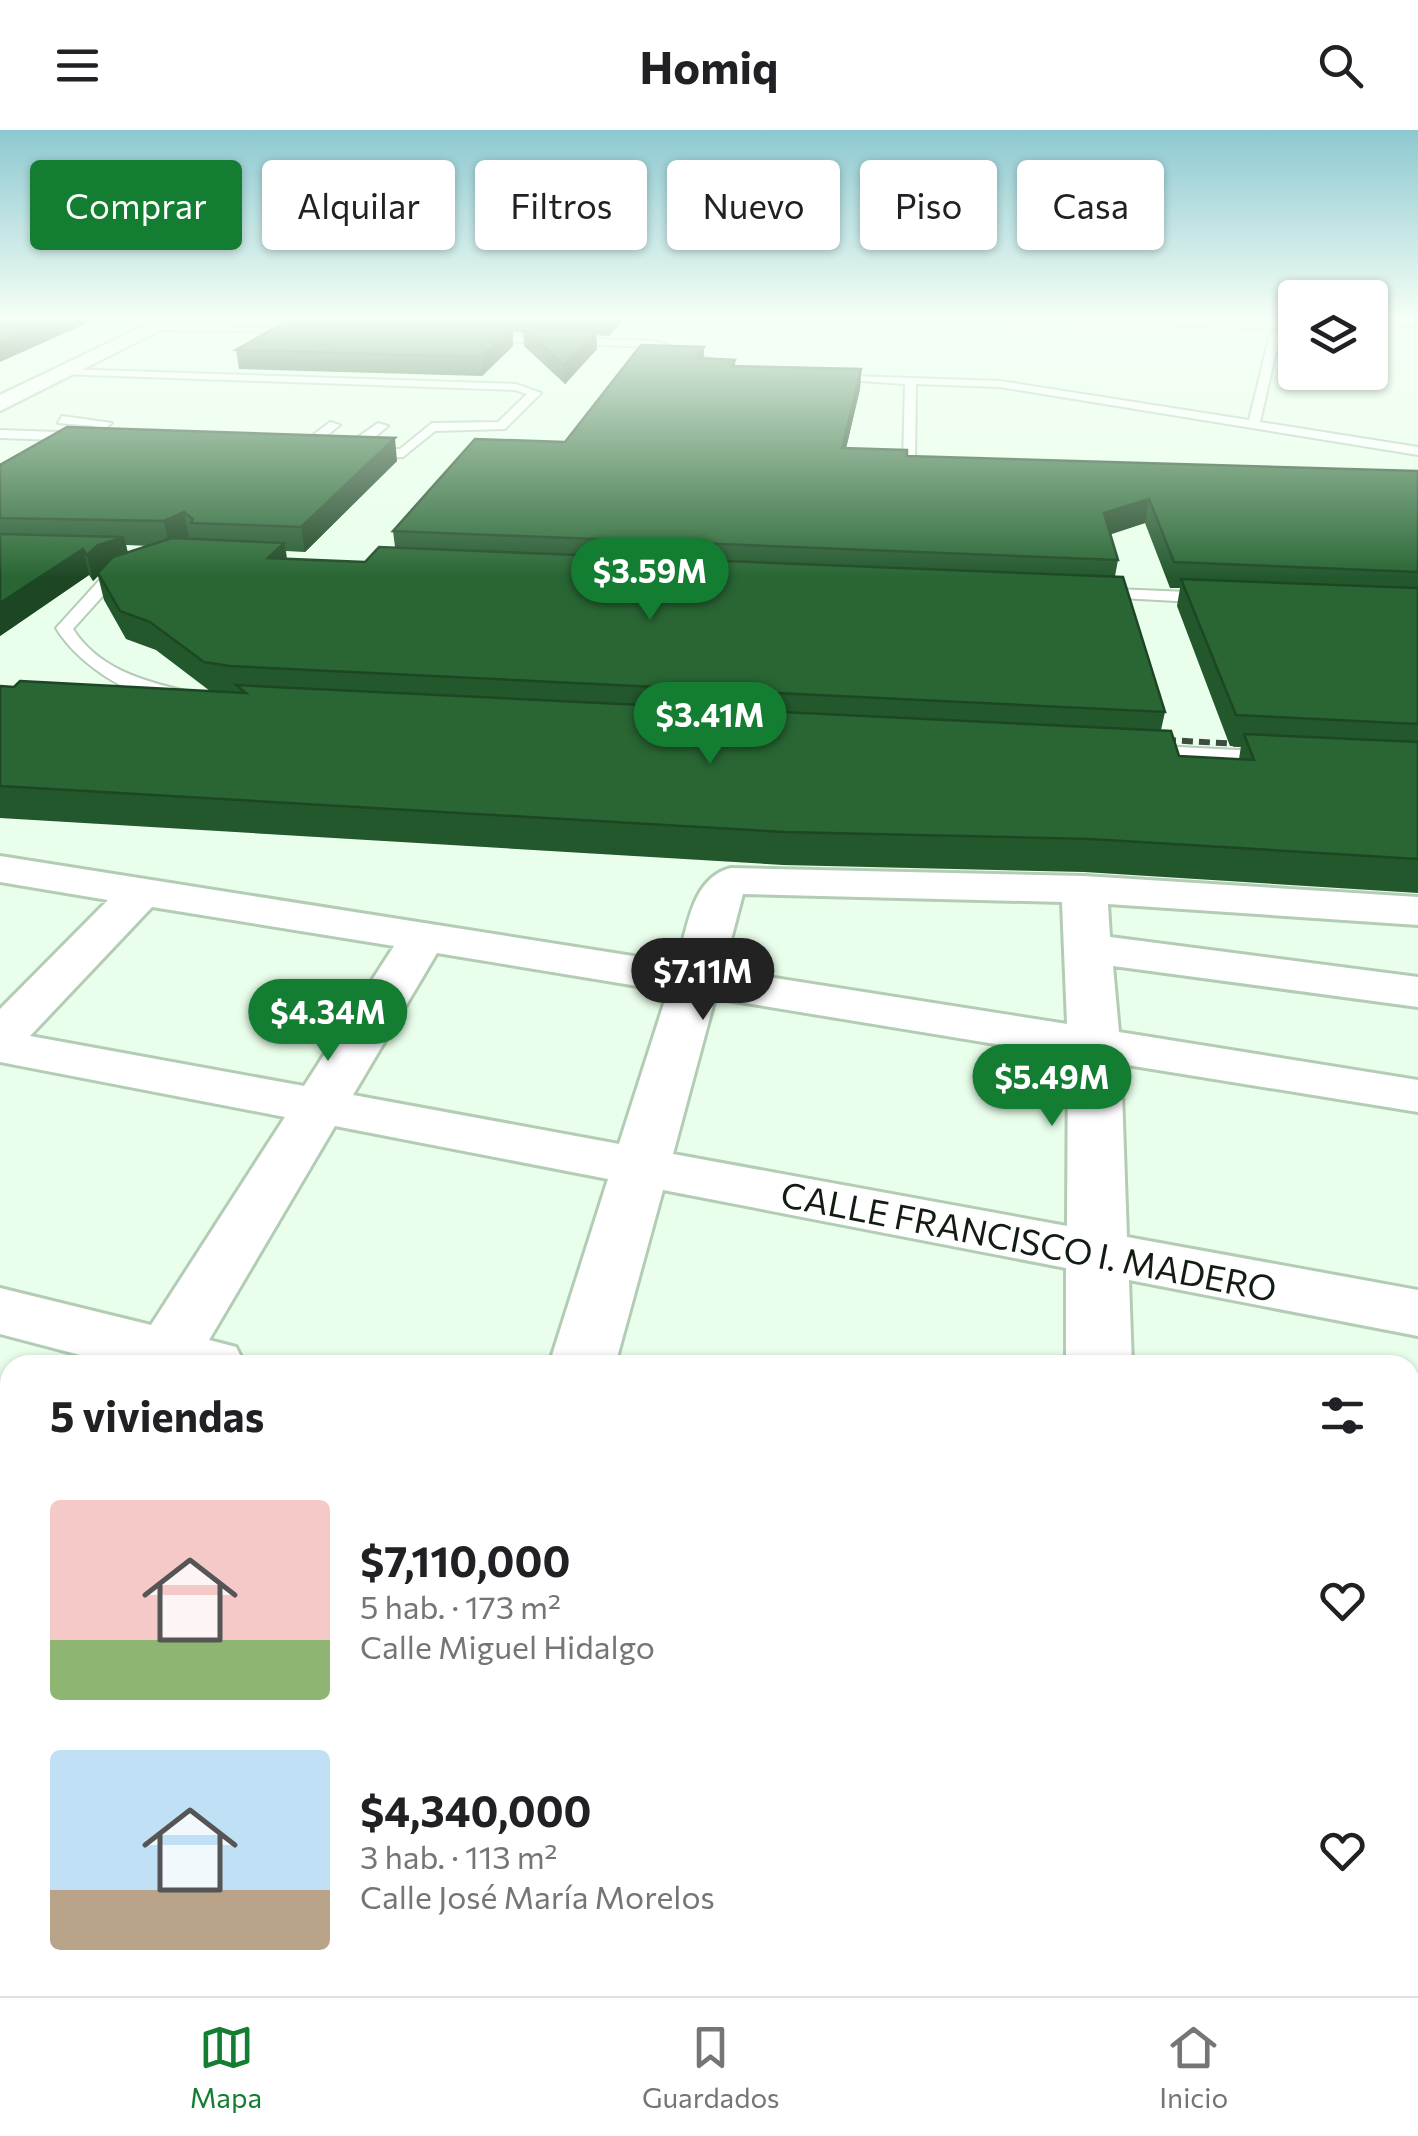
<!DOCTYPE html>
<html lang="es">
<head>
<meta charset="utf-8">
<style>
	body { margin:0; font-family:Commissioner,sans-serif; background:#f2f2f2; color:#202124; height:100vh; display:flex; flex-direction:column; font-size:38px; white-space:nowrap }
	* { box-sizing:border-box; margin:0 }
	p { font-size:32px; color:#757577 }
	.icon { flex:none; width:55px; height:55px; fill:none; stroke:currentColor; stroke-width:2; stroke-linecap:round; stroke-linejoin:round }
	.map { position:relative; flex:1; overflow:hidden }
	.drawer { position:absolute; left:0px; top:1225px; width:1420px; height:642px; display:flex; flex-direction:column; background:#fff; border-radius:30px 30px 0 0; box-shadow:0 2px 8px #0004 }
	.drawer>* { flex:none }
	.guide { position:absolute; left:30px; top:30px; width:1360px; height:90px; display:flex; gap:20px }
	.tools { position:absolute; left:1278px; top:150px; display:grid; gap:20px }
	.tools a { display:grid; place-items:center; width:110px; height:110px; border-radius:10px; background:#fff; box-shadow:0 2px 8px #0004; font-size:50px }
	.price { position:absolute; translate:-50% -85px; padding:0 22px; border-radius:35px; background:#137d32; color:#fff; font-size:32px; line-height:65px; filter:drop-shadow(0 2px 5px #0008) }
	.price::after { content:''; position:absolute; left:50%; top:60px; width:30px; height:22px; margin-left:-15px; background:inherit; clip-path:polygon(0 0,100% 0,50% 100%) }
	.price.selected { background:#222; color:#fff }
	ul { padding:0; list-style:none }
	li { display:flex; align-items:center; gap:30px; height:250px; padding:0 50px }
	li span { display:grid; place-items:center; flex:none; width:280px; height:200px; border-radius:10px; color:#555 }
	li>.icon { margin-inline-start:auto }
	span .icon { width:120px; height:120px; fill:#fffc; stroke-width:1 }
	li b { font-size:42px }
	h2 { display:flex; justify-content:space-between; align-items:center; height:120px; padding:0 50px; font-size:42px }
	.chip { padding:0 35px; border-radius:10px; background:#fff; box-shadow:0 2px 8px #0004; font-size:35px; line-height:90px }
	.chip.selected { background:#137d32; color:#fff }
	header { display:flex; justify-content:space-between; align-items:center; height:130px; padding:0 50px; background:#fff; font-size:45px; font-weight:700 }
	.tabs { display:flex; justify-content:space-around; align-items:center; height:140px; border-top:2px solid #e0e0e0; background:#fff; font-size:28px; color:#757577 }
	.tabs a { display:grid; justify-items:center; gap:5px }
	.tabs .selected { color:#137d32 }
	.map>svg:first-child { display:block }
</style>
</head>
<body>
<header><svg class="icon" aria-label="menu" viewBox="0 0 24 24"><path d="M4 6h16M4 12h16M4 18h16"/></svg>Homiq<svg class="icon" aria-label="search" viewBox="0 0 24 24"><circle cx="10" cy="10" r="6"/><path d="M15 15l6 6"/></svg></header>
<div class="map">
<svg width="1418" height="1866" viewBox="0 0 1418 1866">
	<rect width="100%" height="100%" fill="#e9ffeb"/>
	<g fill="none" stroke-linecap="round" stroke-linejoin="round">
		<defs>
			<g id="lane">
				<polygon points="999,187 1295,193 1295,199 1004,190"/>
				<polygon points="1418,190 1418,196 1370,197 1370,191"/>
				<polygon points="154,195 305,199 310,202 157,200"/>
				<polygon points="1275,201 1280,204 1260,292 1418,317 1418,325 1000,257 916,254 915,334 909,338 903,334 905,254 818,248 823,245 1000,251 1249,290 1270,204"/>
				<polygon points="478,205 654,211 746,240 741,243 653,217 475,210"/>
				<polygon points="64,239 516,254 541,263 505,299 435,301 403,327 358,329 334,324 378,293 388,296 358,321 400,319 432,293 498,292 527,264 515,260 60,244"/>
				<polygon points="62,286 112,293 88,311 0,308 0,300 85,303 95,296 58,293"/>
				<polygon points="330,292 340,295 303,325 295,325 295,319"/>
				<path d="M133 435 138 437V443L117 450 73 499C98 538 142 551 186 561V569C140 577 78 535 56 498L105 444Z"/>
				<polygon points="1091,458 1212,463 1220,468 1212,473 1085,466 1083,463"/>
				<polygon points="1140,615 1277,622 1287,628 1277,634 1133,625 1130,621"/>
			</g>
			<g id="street">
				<path d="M0 726 677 833C688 798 691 748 731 738L1084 746 1418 767V795L1108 774 1110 807 1418 847V877L1113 836 1119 902 1418 950V982L1121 934 1127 1107 1418 1160V1206L1129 1150 1132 1235H1066V1138L663 1060 615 1235H549L608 1049 335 996 209 1210 236 1217 245 1235H118L0 1204V1158L151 1195 285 987 0 932V879L108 770 0 752ZM743 764 1062 772 1067 894 723 840ZM152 777 394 816 304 956 30 906ZM437 823 668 861 619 1014 353 965ZM715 868 1068 926 1067 1096 673 1024Z"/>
				<polygon points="0,1453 10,1455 10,1523 0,1521"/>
				<polygon points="1410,1483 1418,1485 1418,1557 1410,1555"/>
				<polygon points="343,1858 439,1858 436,1866 340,1866"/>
				<polygon points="1262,1858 1385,1858 1389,1866 1266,1866"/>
			</g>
			<polygon id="secondary" points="163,187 186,187 0,281 0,265"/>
		</defs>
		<use href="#lane" stroke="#b3cdb5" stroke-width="4"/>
		<use href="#street" stroke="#b3cdb5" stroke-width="6"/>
		<use href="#secondary" stroke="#b3cdb5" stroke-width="5"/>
		<use href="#lane" fill="#fff" fill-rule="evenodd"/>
		<use href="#street" fill="#fff" fill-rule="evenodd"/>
		<use href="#secondary" fill="#fff" fill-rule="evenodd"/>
		<polyline stroke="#3f4c40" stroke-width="6" stroke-dasharray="11 6" stroke-linecap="butt" points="1148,609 1258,615"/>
	</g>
	<g fill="#23582d" fill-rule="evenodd">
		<polygon points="310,187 626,187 609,206 596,205 597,219 565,254 524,216 523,203 513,202 513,216 482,246 239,239 236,220 310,191"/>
		<path d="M704 217V229L735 230V236L861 239 860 259 846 318 907 326 1418 341V763L1084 742 783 735 0 688V556L210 561 156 520 126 509 104 470 98 446 93 451 89 445 0 506V335L397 331 305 422 286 421 287 429 365 432 395 417 393 401 565 312ZM1145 393 1170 458H1180L1177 476 1230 616H1241L1239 629 1179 626 1161 600 1165 582 1115 446 1118 430 1110 404ZM126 415 149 416 128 423Z"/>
	</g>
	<g fill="#1d4724">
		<polygon points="59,187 101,187 0,232 0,212"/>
		<polygon points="609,187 626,187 609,206 608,188"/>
		<polygon points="512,198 513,216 482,246 481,227"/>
		<polygon points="596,201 597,219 565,254 564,235"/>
		<polygon points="861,239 860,259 841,340 842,318"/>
		<polygon points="395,308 397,331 305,422 301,397"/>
		<polygon points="1149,369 1145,393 1100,408 1104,383"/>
		<polygon points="184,382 189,407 169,416 164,391"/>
		<polygon points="124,407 130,432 104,440 93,451 87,425 98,415"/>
		<polygon points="284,413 288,438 268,428"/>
		<polygon points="83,419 89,445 0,506 0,473"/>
	</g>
	<g fill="#296634" stroke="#1d4724" stroke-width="2.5">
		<polygon points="0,187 59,187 0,212"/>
		<polygon points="562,187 609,187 608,188"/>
		<polygon points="288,190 512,198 481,227 236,220"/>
		<polygon points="523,198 596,201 564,235"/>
		<polygon points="641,215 704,217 697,228 735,230 732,236 861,239 842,318 907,320 907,326 1418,341 1418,442 1174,432 1149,369 1104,383 1118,430 393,401 475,309 565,312"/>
		<polygon points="67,297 395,308 301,397 191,393 193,389 184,382 164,391 0,388 0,335"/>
		<polygon points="0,404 124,407 98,415 87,425 83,419 0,473"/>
		<polygon points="172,408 284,413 268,428 365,432 379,417 1123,447 1165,582 230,536 204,532 150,492 120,481 98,443 113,427"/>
		<polygon points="1181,449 1418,458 1418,594 1236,585"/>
		<polygon points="20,551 246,563 236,555 1171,601 1179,626 1254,630 1244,604 1418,612 1418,729 1090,709 784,702 0,656 0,556 14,557"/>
	</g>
	<linearGradient id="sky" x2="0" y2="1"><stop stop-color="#8dc8d0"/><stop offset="0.42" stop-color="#f5fff6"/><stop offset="1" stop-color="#f5fff6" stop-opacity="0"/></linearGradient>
	<rect width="1418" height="448" fill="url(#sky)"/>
	<g text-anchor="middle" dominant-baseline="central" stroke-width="10" stroke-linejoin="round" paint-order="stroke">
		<g font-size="35" fill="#121c13" stroke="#fff">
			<text transform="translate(1029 1110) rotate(11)">CALLE FRANCISCO I. MADERO</text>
		</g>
	</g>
</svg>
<div class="tools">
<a><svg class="icon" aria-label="layers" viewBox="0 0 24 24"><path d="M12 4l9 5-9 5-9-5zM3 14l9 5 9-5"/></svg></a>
</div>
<b class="price" style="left:650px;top:493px">$3.59M</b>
<b class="price" style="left:710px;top:637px">$3.41M</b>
<b class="price selected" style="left:703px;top:893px">$7.11M</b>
<b class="price" style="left:328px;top:934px">$4.34M</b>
<b class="price" style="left:1052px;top:999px">$5.49M</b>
<div class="guide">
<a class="chip selected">Comprar</a>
<a class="chip">Alquilar</a>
<a class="chip">Filtros</a>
<a class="chip">Nuevo</a>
<a class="chip">Piso</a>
<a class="chip">Casa</a>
</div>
<section class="drawer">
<h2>5 viviendas<svg class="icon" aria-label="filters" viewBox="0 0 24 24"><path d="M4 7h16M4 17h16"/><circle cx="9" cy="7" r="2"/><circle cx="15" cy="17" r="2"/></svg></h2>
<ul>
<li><span style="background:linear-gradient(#f6c9c9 70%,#8fb573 0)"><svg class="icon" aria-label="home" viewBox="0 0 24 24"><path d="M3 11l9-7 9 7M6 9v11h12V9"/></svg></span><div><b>$7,110,000</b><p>5 hab. · 173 m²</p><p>Calle Miguel Hidalgo</p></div><svg class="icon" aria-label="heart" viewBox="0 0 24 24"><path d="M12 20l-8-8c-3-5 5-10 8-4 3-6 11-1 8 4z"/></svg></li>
<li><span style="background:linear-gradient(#bfe0f5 70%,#b9a48a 0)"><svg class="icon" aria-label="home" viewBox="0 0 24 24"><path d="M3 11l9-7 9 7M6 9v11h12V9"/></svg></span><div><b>$4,340,000</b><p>3 hab. · 113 m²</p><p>Calle José María Morelos</p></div><svg class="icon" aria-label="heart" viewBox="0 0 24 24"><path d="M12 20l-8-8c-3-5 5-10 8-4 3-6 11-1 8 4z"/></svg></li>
</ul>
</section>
</div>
<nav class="tabs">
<a class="selected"><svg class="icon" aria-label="map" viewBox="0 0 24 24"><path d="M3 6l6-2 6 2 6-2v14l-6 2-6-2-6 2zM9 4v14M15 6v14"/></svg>Mapa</a>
<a><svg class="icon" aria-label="saved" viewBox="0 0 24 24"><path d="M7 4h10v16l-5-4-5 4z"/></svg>Guardados</a>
<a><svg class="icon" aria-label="home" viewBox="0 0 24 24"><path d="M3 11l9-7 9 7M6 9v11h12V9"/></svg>Inicio</a>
</nav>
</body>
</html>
